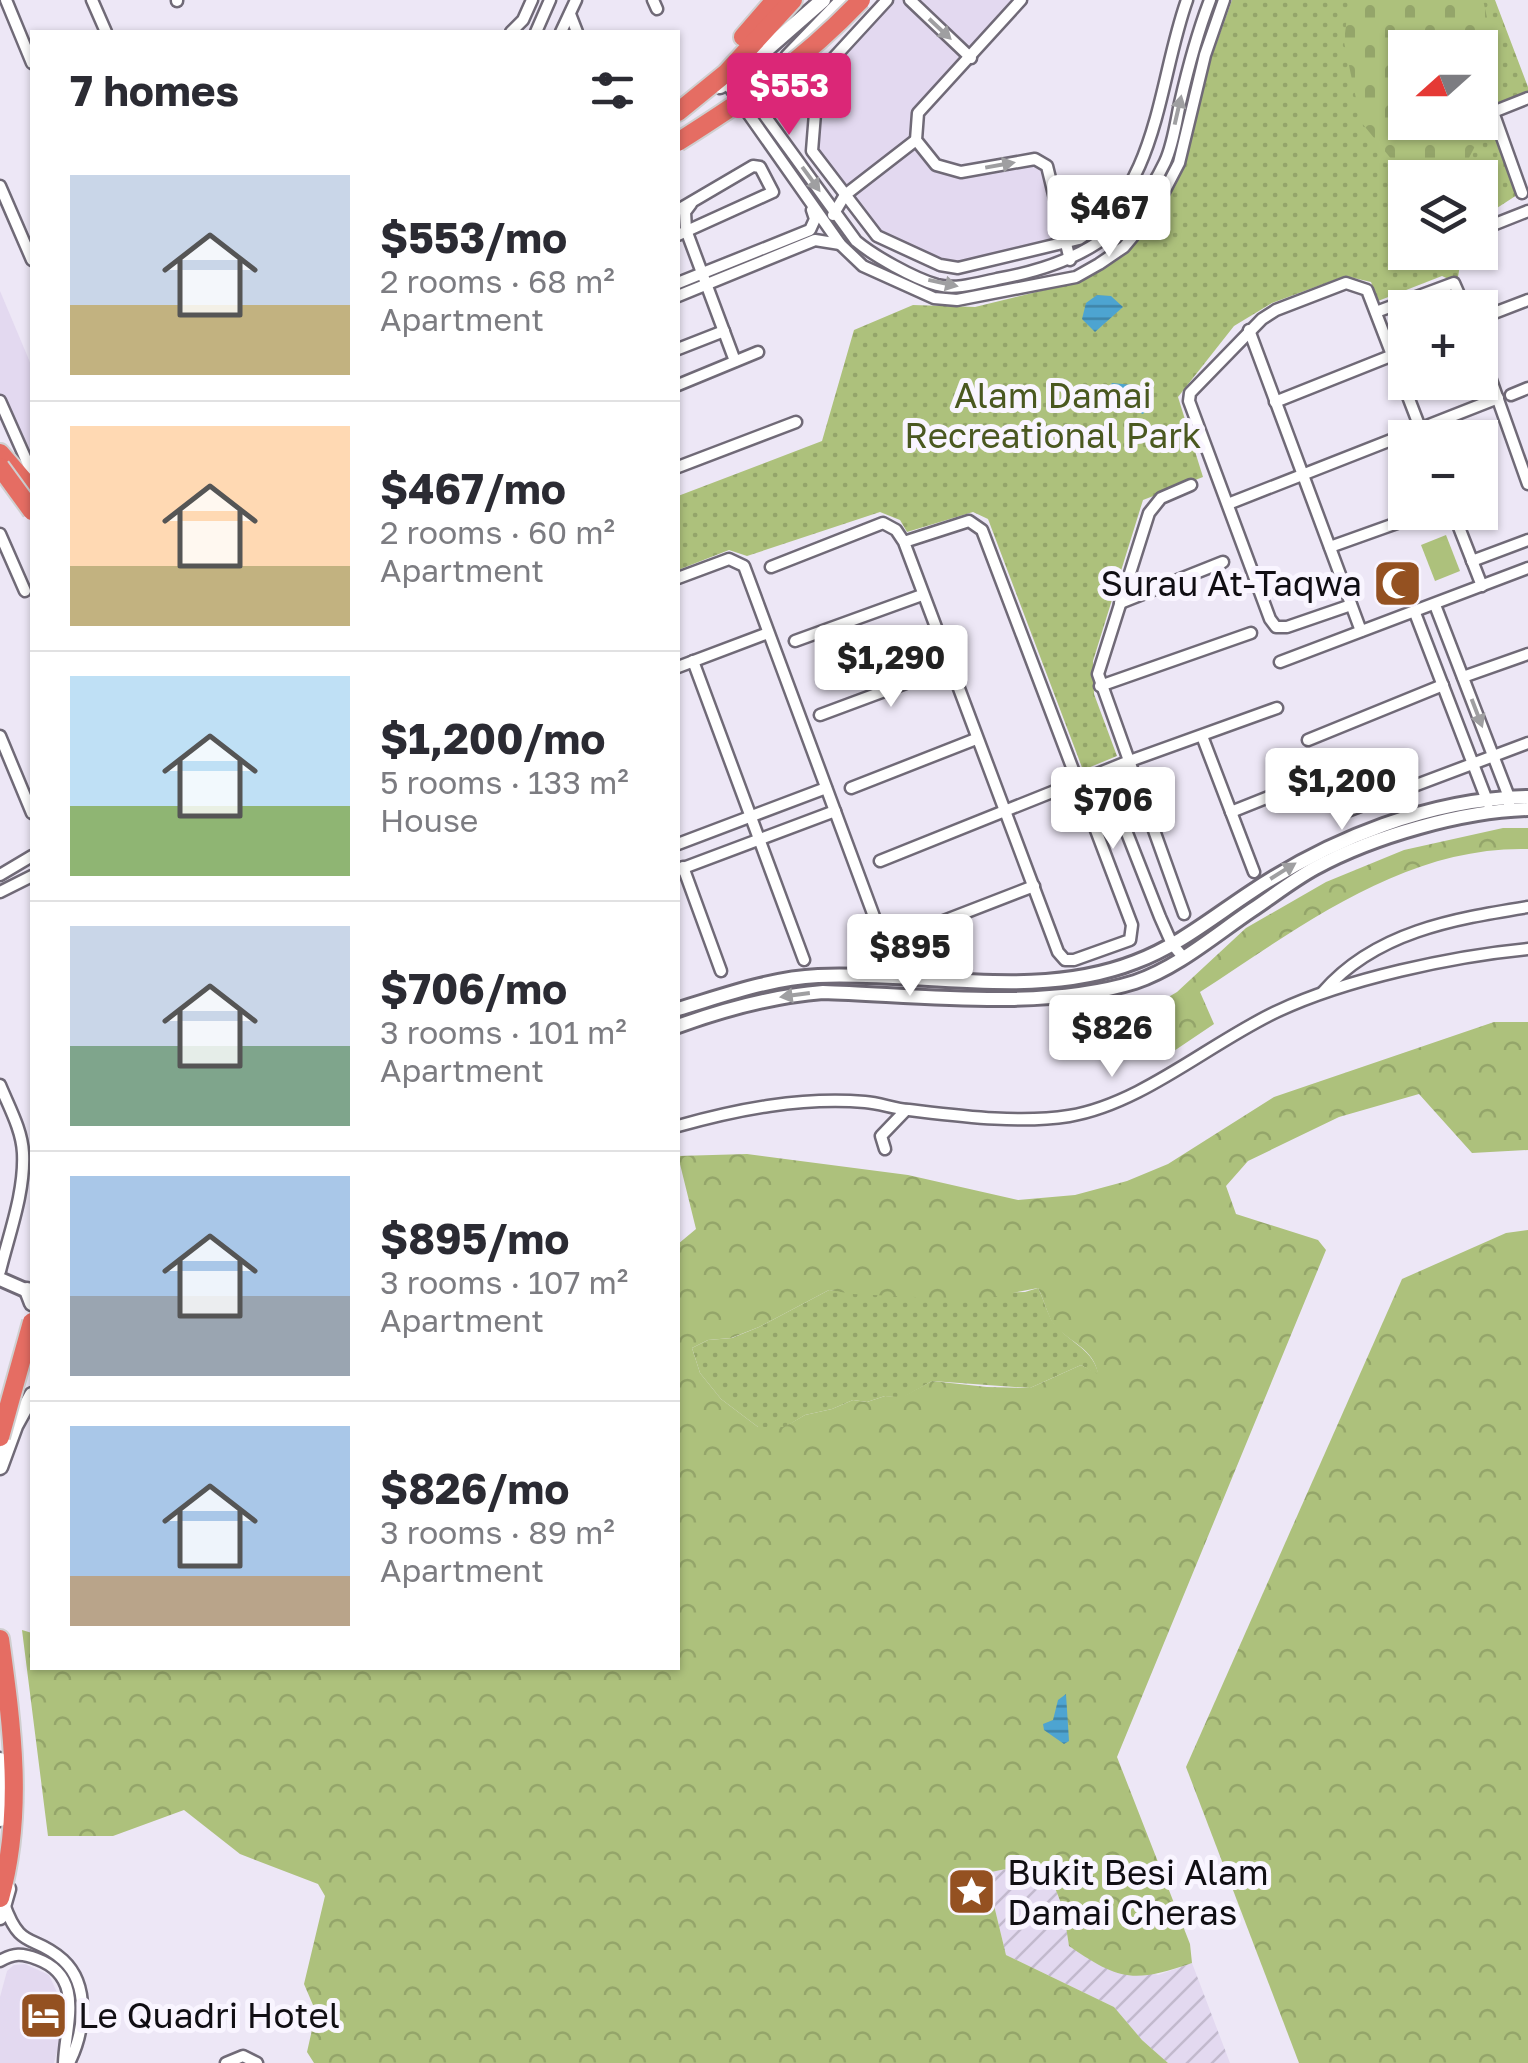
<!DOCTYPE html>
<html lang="en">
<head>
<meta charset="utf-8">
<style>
	body { margin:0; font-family:"Golos Text",sans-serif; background:#f7f7f7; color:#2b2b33; height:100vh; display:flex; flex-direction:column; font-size:38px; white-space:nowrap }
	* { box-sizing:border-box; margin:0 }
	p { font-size:32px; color:#7c7c81 }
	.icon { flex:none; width:55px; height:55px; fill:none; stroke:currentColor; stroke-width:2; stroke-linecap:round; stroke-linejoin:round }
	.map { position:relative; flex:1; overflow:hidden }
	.sheet { position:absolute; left:30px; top:30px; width:650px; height:1640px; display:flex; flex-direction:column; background:#fff; border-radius:0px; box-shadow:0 2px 8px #0004 }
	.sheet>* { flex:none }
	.needle { width:65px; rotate:249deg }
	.controls { position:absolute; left:1388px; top:30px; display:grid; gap:20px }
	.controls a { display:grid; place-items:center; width:110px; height:110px; border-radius:0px; background:#fff; box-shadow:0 2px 8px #0004; font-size:50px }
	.price { position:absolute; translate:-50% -85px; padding:0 22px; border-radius:10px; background:#fff; color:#222; font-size:32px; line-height:65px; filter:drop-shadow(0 2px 5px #0008) }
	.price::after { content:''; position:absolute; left:50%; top:60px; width:30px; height:22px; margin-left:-15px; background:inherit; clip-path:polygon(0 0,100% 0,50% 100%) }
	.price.active { background:#db2777; color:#fff }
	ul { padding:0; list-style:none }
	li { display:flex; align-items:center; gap:30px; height:250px; padding:0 40px }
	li+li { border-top:2px solid #e1e1e2 }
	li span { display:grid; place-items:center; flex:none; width:280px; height:200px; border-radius:0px; color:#555 }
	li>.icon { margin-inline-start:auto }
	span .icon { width:120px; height:120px; fill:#fffc; stroke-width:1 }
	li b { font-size:42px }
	h2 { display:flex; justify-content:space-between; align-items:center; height:120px; padding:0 40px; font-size:42px }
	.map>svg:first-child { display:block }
</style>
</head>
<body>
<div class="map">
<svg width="1528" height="2063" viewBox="0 0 1528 2063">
	<defs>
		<pattern id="industrial-furrows" width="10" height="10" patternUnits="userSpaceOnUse" patternTransform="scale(2.5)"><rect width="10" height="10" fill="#e3d9f0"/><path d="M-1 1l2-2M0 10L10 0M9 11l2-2" fill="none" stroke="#c2b9cd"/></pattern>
		<pattern id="grass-dots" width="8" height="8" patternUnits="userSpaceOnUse" patternTransform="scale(2.5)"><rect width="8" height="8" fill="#adc17c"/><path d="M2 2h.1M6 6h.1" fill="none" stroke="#94a56a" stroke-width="1.8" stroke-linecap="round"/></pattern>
		<pattern id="forest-crowns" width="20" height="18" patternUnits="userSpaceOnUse" patternTransform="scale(2.5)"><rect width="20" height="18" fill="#adc17c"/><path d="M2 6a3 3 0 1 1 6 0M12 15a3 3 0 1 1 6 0" fill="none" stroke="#94a56a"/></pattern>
		<pattern id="cemetery-stones" width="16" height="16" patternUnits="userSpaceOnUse" patternTransform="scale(2.5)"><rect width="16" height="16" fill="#adc17c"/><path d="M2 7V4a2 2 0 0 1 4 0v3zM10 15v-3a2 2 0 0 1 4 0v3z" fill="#94a56a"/></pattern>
		<pattern id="water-rules" width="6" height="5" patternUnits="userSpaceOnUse" patternTransform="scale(2.5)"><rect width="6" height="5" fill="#4da4d1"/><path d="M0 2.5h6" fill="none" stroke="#3f84a8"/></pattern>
	</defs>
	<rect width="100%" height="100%" fill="#ede7f6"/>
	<g fill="#e3d9f0">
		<polygon points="892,0 1017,0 912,127 946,172 1034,162 1043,168 1060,242 959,266 942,262 880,234 816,153 821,77"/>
		<polygon points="0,291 32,367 32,465 0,393"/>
		<polygon points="25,1964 49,1975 60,1999 64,2027 54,2063 0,2063 0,1997 7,1971 14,1965"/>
	</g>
	<polygon fill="url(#industrial-furrows)" points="1006,1869 1049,1873 1063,1908 1069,1946 1158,1975 1192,1963 1230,2063 1168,2063 1142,2040 1114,2007 1006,1955 992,1897 975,1875"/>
	<g fill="url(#grass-dots)" fill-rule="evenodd">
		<path d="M1232 0H1495L1528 87V91L1488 109 1517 195 1480 219V178H1405V252L1462 253 1457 283 1442 276 1378 301 1371 282 1345 276 1272 303 1234 326 1178 397 1203 477 1143 500 1093 661 1094 694 1117 756 1083 770 988 519 973 512 907 532 900 520 880 512 747 556 729 550 678 570V496L822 441 854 330 913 305 975 307 1065 285 1125 253 1166 204 1185 160 1212 56ZM1405 48H1480V122H1405Z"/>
		<path d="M1038 1288C1044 1299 1048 1318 1056 1326 1072 1344 1094 1350 1099 1376L1081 1365 1030 1388 932 1381 902 1398 885 1396 867 1402 853 1400 832 1409 805 1415 785 1427H758L721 1399 700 1373 692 1348 708 1340 732 1338 759 1327 829 1290 890 1295 1025 1292Z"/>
	</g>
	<g fill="url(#forest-crowns)" fill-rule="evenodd">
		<path d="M1503 828H1528V849C1403 846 1299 928 1200 992L1214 1024 1168 1055 1119 1026 1177 992 1246 928 1326 882 1404 850Z"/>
		<path d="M1494 1022H1528V1150L1472 1153 1419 1094 1339 1117 1248 1161 1226 1186 1236 1214 1318 1240 1326 1250 1117 1757 1190 1944 1192 1963C1133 1983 1120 1981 1069 1946L1063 1908 1049 1873 1006 1869 976 1875 992 1897 1006 1955 1114 2007 1142 2040 1168 2063H314L307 2052 316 2012 304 1984 325 1896 318 1884 240 1854 184 1810 113 1836H48L22 1630 32 1633V1668H678V1244L696 1229 678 1156 747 1154 908 1175 1018 1200 1075 1195 1127 1181 1168 1164 1274 1097ZM1038 1288C1044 1299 1048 1318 1055 1326 1071 1343 1094 1349 1098 1374L1081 1365 1030 1388 987 1387 932 1381 902 1397 885 1396 867 1402 853 1400 832 1409 805 1415 784 1427H758L721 1399 700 1373 692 1348 708 1340 731 1338 759 1327 829 1290 853 1294 977 1300Z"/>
		<polygon points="1528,1230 1528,2063 1299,2063 1186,1767 1402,1279 1506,1233"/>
	</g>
	<path fill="url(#cemetery-stones)" fill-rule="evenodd" d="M1349 0H1483L1498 65 1485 127 1459 177H1406L1361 122 1344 42ZM1405 48H1480V122H1405Z"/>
	<polygon fill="#adc17c" points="1446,535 1460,571 1435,581 1421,545"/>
	<g fill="url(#water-rules)">
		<polygon points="1097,295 1111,296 1123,307 1095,332 1082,319 1086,303"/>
		<polygon points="1112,383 1133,385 1148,396 1148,407 1143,414 1123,406 1105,392"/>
		<polygon points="1066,1694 1069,1741 1064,1744 1044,1730 1043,1724 1053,1720 1058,1700"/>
	</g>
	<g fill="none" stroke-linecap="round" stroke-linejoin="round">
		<defs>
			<g id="minor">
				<polyline points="6,0 32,63"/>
				<polyline points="92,0 106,32"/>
				<polyline points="177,0 177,1"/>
				<polyline points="653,0 657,9"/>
				<path d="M887 0 818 75 812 151 877 236 940 265 958 268 1079 239C1159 189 1158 81 1187 0"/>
				<polyline points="910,0 971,58"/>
				<polyline points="1021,0 918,113 916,140 936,165 961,172 1035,159 1047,166 1070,260"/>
				<polyline points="570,14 577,32"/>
				<polyline points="511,32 523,20 532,0"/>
				<polyline points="536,32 550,0"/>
				<polyline points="561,32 576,0"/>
				<path d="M736 76 856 241C874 256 913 278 937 285 956 290 978 283 997 279 1075 265 1130 236 1165 162 1173 145 1176 122 1180 103 1188 68 1197 34 1210 0"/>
				<polyline points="726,82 840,244 863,266 934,298 957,300 1076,277 1099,264 1124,247 1154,211 1179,163 1205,55 1224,0"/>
				<polyline points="0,186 32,260"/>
				<polyline points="1522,193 1493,112 1528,98"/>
				<polyline points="691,204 685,212 686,230 735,361"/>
				<polyline points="678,210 753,166 760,167 773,192 678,235"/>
				<polyline points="833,215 845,195 916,140"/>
				<polyline points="1480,230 1528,211"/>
				<polyline points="678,283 810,230 815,219 812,210"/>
				<polyline points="678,296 815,240 840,244"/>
				<polyline points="1376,312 1454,283 1465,308"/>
				<polyline points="1481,318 1528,300"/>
				<polyline points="1249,330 1361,631"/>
				<polyline points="678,349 724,331"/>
				<polyline points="1480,349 1528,484"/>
				<polyline points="678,385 758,352"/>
				<polyline points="1511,395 1528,388"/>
				<polyline points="0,401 32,473"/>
				<polyline points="1275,402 1393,355"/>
				<polyline points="678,467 796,422"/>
				<polyline points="1228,504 1498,398"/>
				<polyline points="1453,512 1482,586"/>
				<polyline points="0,534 25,591"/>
				<polyline points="1330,547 1428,512"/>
				<polyline points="1472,561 1528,540"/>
				<polyline points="771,567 883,523 896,530 904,542 1058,952 1065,960 1074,960 1130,940 1132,925 982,530 969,521 904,542"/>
				<polyline points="678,578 729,559 744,566 885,946"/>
				<polyline points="1120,603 1223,562"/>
				<polyline points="1351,605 1287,627 1276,627 1270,619 1189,401 1190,393 1262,319 1276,310 1346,283 1367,290 1424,438"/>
				<polyline points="1435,605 1509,797 1509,805"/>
				<polyline points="1415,613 1488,803"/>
				<polyline points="795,641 922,595"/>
				<polyline points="693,661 804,960"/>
				<polyline points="1280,662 1528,568"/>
				<polyline points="678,667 768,633"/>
				<polyline points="1463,677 1528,654"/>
				<polyline points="1100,686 1251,633"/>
				<polyline points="820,715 949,667"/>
				<polyline points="0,736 32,813"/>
				<polyline points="1202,736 1254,872"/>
				<polyline points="1308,740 1443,685"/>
				<polyline points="1103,772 1160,917 1172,944 1183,957"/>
				<polyline points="851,788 976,739"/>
				<polyline points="1231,812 1306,782"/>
				<polyline points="1342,813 1528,743"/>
				<polyline points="678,844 826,788"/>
				<polyline points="880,861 1127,762 1277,708"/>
				<polyline points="683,867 721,971"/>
				<polyline points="678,870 835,811"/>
				<polyline points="0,875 32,856"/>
				<polyline points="0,892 32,876"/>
				<polyline points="1184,914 1098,674 1149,513 1161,498 1191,485"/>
				<polyline points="910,934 1034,886"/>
				<path d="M1323 992C1375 932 1453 919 1528 907"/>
				<path d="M0 1085C9 1107 22 1130 23 1153 25 1192 9 1234 0 1271"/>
				<path d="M678 1126C739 1109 800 1097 865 1102 880 1103 894 1109 909 1110 960 1116 1019 1124 1069 1116 1142 1104 1211 1042 1278 1011 1346 979 1453 956 1528 949"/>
				<polyline points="885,1149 881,1136 906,1110"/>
				<path d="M4 1904C21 1952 33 1933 63 1960 91 1986 84 2033 69 2063"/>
				<path d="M0 1961C14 1953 22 1953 37 1959 86 1977 65 2025 64 2063"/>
				<polyline points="226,2063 243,2056 257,2063"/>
			</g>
			<g id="tertiary">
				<path d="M678 1009C722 996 771 978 818 976 921 971 1035 1001 1135 962 1178 946 1213 917 1251 892 1332 838 1431 799 1528 797"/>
				<path d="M678 1026C725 1009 773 996 823 992 919 995 1042 1011 1135 982 1177 968 1215 935 1252 910 1273 896 1293 880 1315 868 1374 836 1462 811 1528 809"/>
				<polyline points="0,1279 32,1293"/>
			</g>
			<g id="secondary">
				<polyline points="788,57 843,0"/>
				<polyline points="720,86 736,76 823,0"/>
				<polyline points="27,1290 32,1303"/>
				<polyline points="0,1467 15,1426 32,1395"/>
				<polyline points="0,1760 0,1819"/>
				<polyline points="0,1917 8,1889"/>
			</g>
			<g id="motorway">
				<polyline points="743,37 775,0"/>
				<polyline points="678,112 726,73 793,0"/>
				<polyline points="0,453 32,490"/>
				<path d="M0 1639C12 1726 24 1812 0 1898"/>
			</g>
		</defs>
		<use href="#minor" stroke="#706a77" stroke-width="15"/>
		<use href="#tertiary" stroke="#706a77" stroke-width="18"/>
		<use href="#secondary" stroke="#706a77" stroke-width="19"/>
		<use href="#motorway" stroke="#cfcfd0" stroke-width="22"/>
		<use href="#minor" stroke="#fff" stroke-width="10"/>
		<use href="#tertiary" stroke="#fff" stroke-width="12"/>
		<use href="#secondary" stroke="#fff" stroke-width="14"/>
		<use href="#motorway" stroke="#e56d63" stroke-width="18"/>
		<defs>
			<g id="motorway-bridge">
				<path d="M678 142C749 97 802 62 861 0"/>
				<polyline points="0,467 32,511"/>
				<polyline points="0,1437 32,1322"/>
			</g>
		</defs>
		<use href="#motorway-bridge" stroke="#cfcfd0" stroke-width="22" stroke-linecap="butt"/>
		<use href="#motorway-bridge" stroke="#e56d63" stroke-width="18"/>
	</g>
	<defs><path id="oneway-solid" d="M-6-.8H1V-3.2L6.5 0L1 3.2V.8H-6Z" transform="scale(2.5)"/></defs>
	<g fill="#9f9fa1">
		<use href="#oneway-solid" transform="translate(940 29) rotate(43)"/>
		<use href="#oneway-solid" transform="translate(1178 110) rotate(-77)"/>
		<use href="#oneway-solid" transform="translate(1000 165) rotate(-10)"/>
		<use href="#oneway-solid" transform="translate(811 179) rotate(54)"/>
		<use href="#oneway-solid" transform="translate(943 283) rotate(12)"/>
		<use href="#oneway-solid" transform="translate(1477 713) rotate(69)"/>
		<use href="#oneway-solid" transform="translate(1283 871) rotate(-32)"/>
		<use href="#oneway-solid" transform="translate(795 995) rotate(172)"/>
	</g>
	<defs>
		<symbol id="mosque-square" viewBox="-11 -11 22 22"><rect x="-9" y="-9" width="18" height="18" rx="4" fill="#945121" stroke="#f9f5ff"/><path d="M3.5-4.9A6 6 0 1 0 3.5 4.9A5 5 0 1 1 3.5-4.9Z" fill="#fff"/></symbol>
		<symbol id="sight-square" viewBox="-11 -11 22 22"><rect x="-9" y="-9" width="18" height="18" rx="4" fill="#945121" stroke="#f9f5ff"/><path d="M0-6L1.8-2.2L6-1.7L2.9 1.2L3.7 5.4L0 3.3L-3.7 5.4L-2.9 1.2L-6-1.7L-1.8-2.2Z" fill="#fff"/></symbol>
		<symbol id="hotel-square" viewBox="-11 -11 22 22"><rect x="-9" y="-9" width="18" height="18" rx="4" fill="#945121" stroke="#f9f5ff"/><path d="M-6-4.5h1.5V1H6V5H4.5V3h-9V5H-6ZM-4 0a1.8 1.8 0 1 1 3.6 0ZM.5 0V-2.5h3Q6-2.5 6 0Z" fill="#fff"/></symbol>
	</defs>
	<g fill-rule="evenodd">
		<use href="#mosque-square" x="1370" y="556" width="55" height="55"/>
		<use href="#sight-square" x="944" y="1864" width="55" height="55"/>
		<use href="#hotel-square" x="16" y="1988" width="55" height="55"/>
	</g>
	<g text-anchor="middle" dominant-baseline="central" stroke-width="10" stroke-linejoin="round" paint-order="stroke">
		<g font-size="35" fill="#4a5820" stroke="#f9f5ff">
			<text x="1053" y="395">Alam Damai<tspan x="1053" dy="40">Recreational Park</tspan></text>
		</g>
		<g font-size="35" fill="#100e13" stroke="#f9f5ff" text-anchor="start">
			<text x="1362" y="583" text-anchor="end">Surau At-Taqwa</text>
			<text x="1007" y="1872">Bukit Besi Alam<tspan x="1007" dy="40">Damai Cheras</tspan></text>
			<text x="78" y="2015">Le Quadri Hotel</text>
		</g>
	</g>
</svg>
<div class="controls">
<a><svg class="needle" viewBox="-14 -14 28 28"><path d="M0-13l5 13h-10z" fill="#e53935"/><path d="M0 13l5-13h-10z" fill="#7c7c81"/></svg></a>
<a><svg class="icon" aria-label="layers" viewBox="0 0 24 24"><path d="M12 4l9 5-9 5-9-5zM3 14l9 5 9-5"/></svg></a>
<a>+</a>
<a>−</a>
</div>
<b class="price active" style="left:789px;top:138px">$553</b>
<b class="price" style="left:1109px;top:260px">$467</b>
<b class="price" style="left:891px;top:710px">$1,290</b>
<b class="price" style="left:1342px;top:833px">$1,200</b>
<b class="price" style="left:1113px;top:852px">$706</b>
<b class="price" style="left:910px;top:999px">$895</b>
<b class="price" style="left:1112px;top:1080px">$826</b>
<section class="sheet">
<h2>7 homes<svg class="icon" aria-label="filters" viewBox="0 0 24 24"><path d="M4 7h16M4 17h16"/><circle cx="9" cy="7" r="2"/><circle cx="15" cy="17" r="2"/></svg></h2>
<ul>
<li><span style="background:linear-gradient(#c9d6e8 65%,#c2b280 0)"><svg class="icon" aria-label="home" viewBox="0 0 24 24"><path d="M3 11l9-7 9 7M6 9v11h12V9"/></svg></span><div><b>$553/mo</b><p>2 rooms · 68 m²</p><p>Apartment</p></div></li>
<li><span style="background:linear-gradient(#ffd9b3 70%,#c2b280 0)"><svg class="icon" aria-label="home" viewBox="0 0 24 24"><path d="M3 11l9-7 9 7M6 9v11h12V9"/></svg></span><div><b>$467/mo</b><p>2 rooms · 60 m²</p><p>Apartment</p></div></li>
<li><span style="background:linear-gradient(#bfe0f5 65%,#8fb573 0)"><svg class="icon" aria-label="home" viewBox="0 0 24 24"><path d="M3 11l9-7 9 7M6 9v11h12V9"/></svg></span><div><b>$1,200/mo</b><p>5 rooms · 133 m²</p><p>House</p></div></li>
<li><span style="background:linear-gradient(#c9d6e8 60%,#7fa58c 0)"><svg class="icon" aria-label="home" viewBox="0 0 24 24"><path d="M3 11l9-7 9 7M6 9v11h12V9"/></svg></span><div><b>$706/mo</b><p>3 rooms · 101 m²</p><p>Apartment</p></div></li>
<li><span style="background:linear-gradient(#a9c7e8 60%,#9aa5b1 0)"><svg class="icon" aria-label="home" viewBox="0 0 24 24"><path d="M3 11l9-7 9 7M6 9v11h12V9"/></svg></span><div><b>$895/mo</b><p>3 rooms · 107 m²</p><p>Apartment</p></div></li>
<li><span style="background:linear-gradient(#a9c7e8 75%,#b9a48a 0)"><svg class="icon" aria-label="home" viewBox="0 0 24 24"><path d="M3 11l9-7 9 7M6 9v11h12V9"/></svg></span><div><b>$826/mo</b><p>3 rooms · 89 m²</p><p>Apartment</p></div></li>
</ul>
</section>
</div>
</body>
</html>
